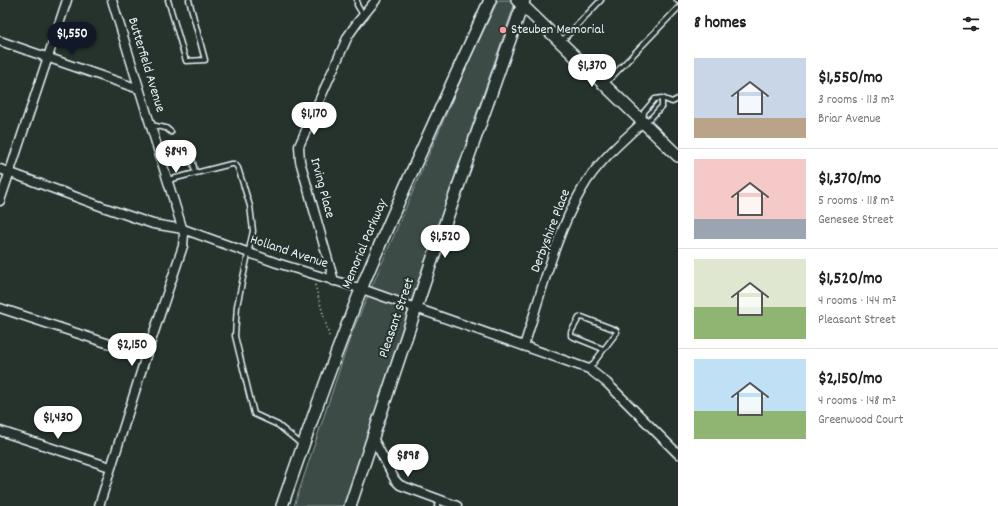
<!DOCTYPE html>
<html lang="en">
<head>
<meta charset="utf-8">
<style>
	body { margin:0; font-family:Dekko,sans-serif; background:#f2f2f2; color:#222; height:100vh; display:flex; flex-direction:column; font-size:15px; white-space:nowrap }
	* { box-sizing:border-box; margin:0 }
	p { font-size:13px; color:#767676 }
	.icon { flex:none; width:22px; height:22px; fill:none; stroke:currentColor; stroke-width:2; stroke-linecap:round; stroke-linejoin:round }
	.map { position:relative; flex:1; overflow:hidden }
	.panel { display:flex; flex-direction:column; background:#fff; width:320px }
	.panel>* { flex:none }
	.price { position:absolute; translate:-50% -34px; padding:0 9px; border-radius:14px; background:#fff; color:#222; font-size:13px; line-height:26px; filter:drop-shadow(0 1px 2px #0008) }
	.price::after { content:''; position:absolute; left:50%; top:24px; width:12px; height:9px; margin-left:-6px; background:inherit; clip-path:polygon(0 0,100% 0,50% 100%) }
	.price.current { background:#111827; color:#fff }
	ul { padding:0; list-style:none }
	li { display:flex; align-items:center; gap:12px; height:100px; padding:0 16px }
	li+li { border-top:1px solid #e0e0e0 }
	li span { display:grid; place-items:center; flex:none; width:112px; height:80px; border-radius:0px; color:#555 }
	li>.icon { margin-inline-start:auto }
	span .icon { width:48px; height:48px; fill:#fffc; stroke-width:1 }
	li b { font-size:17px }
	h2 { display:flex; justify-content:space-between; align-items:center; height:48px; padding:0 16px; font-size:17px }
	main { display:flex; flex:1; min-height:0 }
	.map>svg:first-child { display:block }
</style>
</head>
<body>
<main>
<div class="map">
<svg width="678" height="506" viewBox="0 0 678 506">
	<rect width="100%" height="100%" fill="#26332d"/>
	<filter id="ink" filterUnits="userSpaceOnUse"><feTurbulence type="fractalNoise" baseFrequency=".025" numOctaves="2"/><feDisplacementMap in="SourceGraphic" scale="8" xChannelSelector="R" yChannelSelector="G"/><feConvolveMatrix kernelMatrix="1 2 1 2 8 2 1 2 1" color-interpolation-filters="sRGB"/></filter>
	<g filter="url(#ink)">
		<polygon fill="#3e4b47" stroke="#939ea0" points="498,0 516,0 413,296 344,506 294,506 351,335 466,68"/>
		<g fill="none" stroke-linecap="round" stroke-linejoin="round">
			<defs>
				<g id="lane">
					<polyline points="168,0 186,61 205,60 189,0"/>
					<polyline points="357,0 357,5 363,15"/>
					<polyline points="677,0 678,1"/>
					<polyline points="561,42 601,0"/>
					<polyline points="605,84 678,8"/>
					<polyline points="662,98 662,106 651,118 643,122 644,112 655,99 662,98 672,102 678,99"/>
					<polyline points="151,125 166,128 171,132"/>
					<polyline points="186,145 191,154 195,172"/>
					<polyline points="168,180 231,164 235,164 238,168 250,206 253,231 237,306 235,336 254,414 278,425 301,444"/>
					<polyline points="589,369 617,332 616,330 582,317 579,318 571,332 571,336 603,349"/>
					<polyline points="437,506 439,500"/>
				</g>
				<g id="street">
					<polyline points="0,41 139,89"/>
					<polyline points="0,169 103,207 153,224 183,229 277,263 362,289 589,369 607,383 678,454"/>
					<polyline points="0,201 67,0"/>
					<polyline points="334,281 300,161 299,146 348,36 357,23 376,0"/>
					<polyline points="0,308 146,356"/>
					<path d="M524 346C540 297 556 233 582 189 596 164 622 141 643 122"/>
					<polyline points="0,431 110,467"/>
					<polyline points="372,436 395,480 400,485 457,506"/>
					<polyline points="99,506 146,356 183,246 184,234 112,0"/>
				</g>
				<g id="secondary">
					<polyline points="517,0 678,156"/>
					<path d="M282 506C307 433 333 359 362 287 402 190 447 95 490 0"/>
					<polyline points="350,506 430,266 524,0"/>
				</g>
			</defs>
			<use href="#lane" stroke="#e8f1f8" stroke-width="7"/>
			<use href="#street" stroke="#e8f1f8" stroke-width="11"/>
			<use href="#secondary" stroke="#e8f1f8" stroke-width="14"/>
			<polyline stroke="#e8f1f8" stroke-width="1.5" stroke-dasharray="1 3" stroke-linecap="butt" points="315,285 330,339"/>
			<use href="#lane" stroke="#26332d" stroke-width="4"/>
			<use href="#street" stroke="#26332d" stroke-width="8"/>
			<use href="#secondary" stroke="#26332d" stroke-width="11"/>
		</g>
	</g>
	<circle fill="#ff9aa2" stroke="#26332d" stroke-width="1.5" cx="503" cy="30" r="4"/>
	<g text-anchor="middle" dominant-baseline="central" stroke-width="4" stroke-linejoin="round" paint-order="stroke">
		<g font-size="14" fill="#e8f1f8" stroke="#26332d" text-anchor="start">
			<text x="511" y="30">Steuben Memorial</text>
		</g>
		<g font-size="14" fill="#e8f1f8" stroke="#26332d">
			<text transform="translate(146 65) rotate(73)">Butterfield Avenue</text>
			<text transform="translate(322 188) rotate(75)">Irving Place</text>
			<text transform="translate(551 231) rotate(-69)">Derbyshire Place</text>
			<text transform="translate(365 244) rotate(-67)">Memorial Parkway</text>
			<text transform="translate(289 252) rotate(18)">Holland Avenue</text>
			<text transform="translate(397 318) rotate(-71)">Pleasant Street</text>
		</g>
	</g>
</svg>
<b class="price current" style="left:72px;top:56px">$1,550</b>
<b class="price" style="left:592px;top:88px">$1,370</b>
<b class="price" style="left:314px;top:136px">$1,170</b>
<b class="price" style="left:176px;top:174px">$849</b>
<b class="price" style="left:445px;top:259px">$1,520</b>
<b class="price" style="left:132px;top:367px">$2,150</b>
<b class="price" style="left:58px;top:440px">$1,430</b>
<b class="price" style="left:408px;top:478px">$898</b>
</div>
<section class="panel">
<h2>8 homes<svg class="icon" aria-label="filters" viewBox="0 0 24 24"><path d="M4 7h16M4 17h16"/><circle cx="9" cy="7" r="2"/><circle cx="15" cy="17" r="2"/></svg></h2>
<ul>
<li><span style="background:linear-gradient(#c9d6e8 75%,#b9a48a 0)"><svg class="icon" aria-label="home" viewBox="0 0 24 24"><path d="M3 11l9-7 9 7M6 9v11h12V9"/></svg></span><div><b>$1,550/mo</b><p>3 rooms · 113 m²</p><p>Briar Avenue</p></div></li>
<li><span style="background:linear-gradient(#f6c9c9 75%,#9aa5b1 0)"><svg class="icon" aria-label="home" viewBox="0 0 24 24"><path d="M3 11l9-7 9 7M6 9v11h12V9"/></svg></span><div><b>$1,370/mo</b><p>5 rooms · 118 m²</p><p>Genesee Street</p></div></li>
<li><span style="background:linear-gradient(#dfe7d0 60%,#8fb573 0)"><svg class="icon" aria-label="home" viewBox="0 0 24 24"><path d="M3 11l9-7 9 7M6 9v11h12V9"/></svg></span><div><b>$1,520/mo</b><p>4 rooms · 144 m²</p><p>Pleasant Street</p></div></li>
<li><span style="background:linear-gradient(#bfe0f5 65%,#8fb573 0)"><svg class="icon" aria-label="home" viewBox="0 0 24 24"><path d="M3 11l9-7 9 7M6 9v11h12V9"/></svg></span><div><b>$2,150/mo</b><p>4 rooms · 148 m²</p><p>Greenwood Court</p></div></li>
</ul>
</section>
</main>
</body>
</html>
